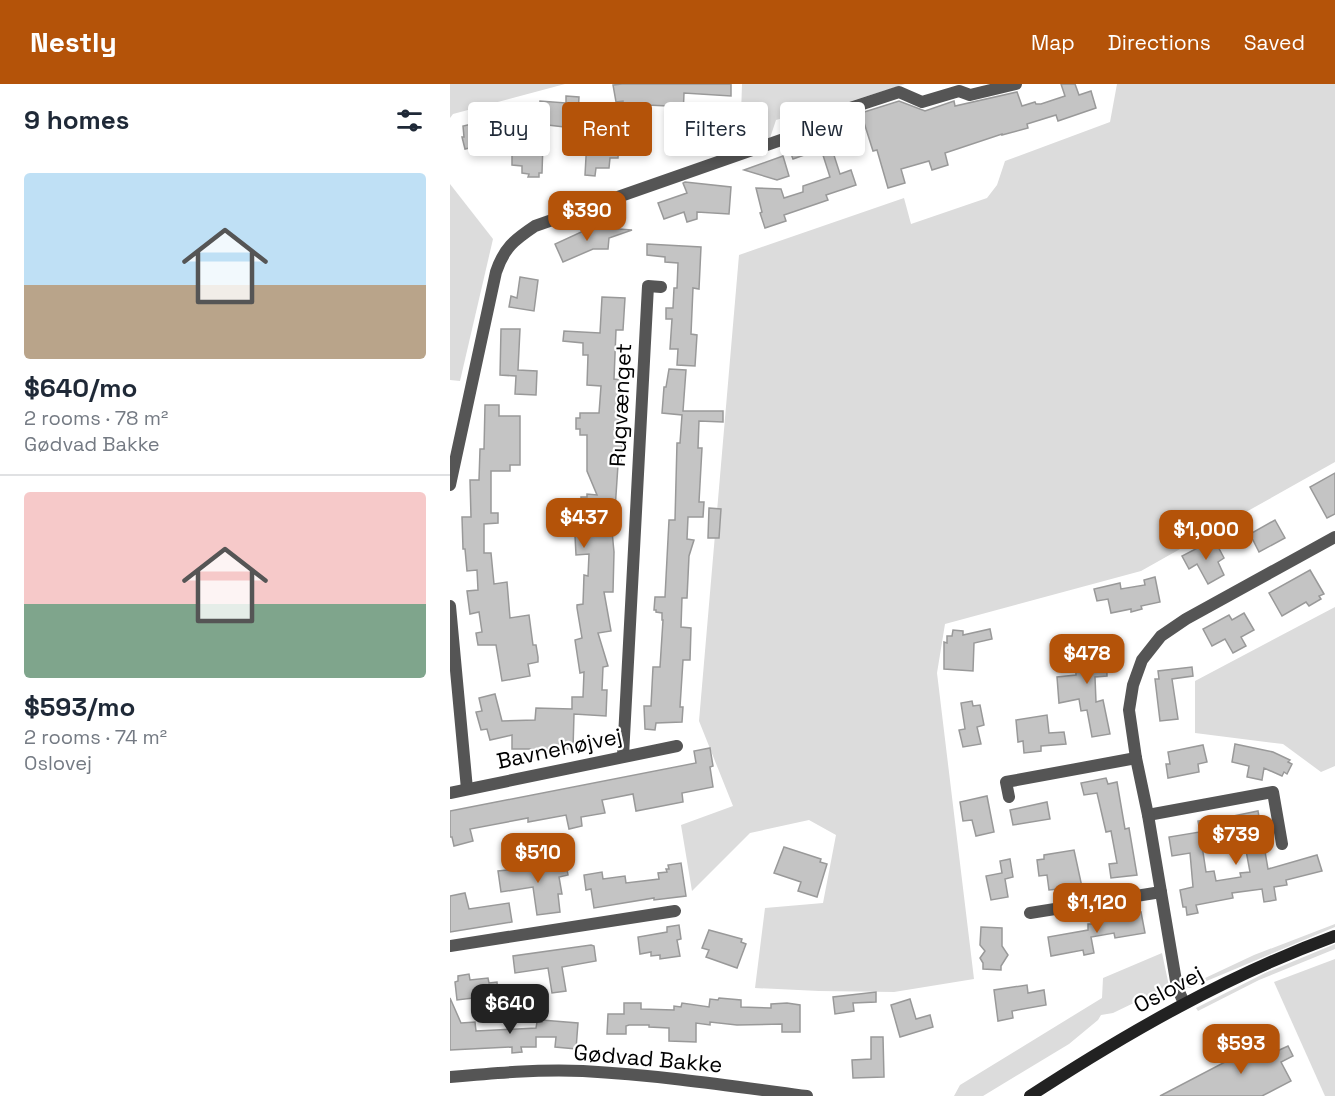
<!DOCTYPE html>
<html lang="en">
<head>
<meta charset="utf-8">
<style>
	body { margin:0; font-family:"Space Grotesk",sans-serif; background:#f6f6f7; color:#1f2937; height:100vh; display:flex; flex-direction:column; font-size:22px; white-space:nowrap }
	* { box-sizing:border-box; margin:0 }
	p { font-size:20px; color:#747a83 }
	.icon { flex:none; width:33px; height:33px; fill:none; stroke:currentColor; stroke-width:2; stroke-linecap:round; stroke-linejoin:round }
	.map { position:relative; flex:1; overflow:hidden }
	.side { display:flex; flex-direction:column; background:#fff; width:450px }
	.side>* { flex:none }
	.banner { position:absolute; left:18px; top:18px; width:570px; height:54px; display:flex; gap:12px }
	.price { position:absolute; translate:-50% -51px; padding:0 14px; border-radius:12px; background:#b45309; color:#fff; font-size:20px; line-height:39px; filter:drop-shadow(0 2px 3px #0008) }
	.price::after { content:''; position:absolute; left:50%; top:36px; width:18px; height:14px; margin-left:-9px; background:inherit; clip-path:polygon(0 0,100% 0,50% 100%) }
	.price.current { background:#222; color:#fff }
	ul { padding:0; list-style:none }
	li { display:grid; align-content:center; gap:12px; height:318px; padding:0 24px }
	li+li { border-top:2px solid #e0e1e3 }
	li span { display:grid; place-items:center; height:186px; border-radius:6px; color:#555 }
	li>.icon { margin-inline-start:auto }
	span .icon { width:108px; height:108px; fill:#fffc; stroke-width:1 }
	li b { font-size:26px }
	h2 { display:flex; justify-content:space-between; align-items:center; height:72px; padding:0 24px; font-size:26px }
	.tag { padding:0 21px; border-radius:6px; background:#fff; box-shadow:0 3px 9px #0003; font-size:21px; line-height:54px }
	.tag.current { background:#b45309; color:#fff }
	header { display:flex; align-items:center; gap:36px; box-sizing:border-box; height:84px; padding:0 30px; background:#b45309; color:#fff }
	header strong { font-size:28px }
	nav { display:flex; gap:33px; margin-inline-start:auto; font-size:21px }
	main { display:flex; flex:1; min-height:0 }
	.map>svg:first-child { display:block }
</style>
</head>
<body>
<header>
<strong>Nestly</strong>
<nav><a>Map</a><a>Directions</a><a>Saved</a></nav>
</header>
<main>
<section class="side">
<h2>9 homes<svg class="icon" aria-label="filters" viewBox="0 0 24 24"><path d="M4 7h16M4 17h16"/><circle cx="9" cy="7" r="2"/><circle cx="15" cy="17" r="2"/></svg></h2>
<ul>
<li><span style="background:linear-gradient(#bfe0f5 60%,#b9a48a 0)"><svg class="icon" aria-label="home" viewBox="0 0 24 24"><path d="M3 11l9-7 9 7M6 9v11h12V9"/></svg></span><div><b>$640/mo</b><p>2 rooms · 78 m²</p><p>Gødvad Bakke</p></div></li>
<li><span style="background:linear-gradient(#f6c9c9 60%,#7fa58c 0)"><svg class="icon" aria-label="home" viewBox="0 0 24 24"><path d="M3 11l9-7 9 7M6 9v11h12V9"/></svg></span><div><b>$593/mo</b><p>2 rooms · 74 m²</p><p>Oslovej</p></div></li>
</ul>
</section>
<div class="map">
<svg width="885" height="1012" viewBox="0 0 885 1012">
	<rect width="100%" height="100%" fill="#fff"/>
	<g fill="#dcdcdc">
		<polygon points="0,0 115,0 3,30 0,34"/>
		<polygon points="292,0 455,0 389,21 378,31 354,40 347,30 326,36 320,54 290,62"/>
		<polygon points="667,0 885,0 885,378 691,487 495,540 487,589 524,895 444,908 369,907 305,904 315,824 373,819 386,751 359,736 300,749 242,807 231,741 283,722 249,637 289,171 454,114 461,140 537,114 547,101 555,77 660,38"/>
		<polygon points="0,100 43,155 10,297 0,296"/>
		<polygon points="885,523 885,682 871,688 833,660 745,649 745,597"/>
		<polygon points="885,840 885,843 740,904 736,903 804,871"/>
		<polygon points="885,860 885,865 809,896 748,927 746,924 815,889"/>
		<polygon points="712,869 719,902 663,929 651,931 648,936 619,960 533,1012 504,1012 510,1001 652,914 653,894"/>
		<polygon points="885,875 885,1012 875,1012 824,898"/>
	</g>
	<g fill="#c4c4c4" stroke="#999" stroke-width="1.5">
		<polygon points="172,0 281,0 281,12 234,9 233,33 217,32 218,22 197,21 197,30 175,33 173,17 166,18 163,1"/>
		<polygon points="611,0 625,0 629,11 641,7 646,24 608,37 606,31 577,40 578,44 552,51 552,50 495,69 498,81 482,86 479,77 451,85 455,99 438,104 427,66 423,67 411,29 449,17 475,27 504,17 505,22 567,8 572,22 585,18 586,20 591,20 615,12"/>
		<polygon points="116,12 129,13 128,31 115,30 114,43 98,41 98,35 89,35 90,17 116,19"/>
		<polygon points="35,37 35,41 41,40 45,58 15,65 12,53 14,53 13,42"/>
		<polygon points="387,46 391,58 381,62 390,90 401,86 406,101 376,111 378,116 334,131 336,137 315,144 310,129 312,128 306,104 331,105 334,114 353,108 353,102 380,93 371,65 343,75 338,62"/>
		<polygon points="137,55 169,57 168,74 160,74 159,84 146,84 145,92 135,91"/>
		<polygon points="62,58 93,59 92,89 89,89 89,93 78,93 79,90 72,89 72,82 62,81"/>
		<polygon points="333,72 339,92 327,96 294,86"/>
		<polygon points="235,98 281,103 279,130 247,128 247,135 237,138 234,128 214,135 208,119 237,109 233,99"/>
		<polygon points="142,143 182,146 159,154 158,165 143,165 113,178 105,160"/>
		<polygon points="197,160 251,163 249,205 243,204 241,250 247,251 245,282 227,281 228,265 220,265 222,235 216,235 216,224 223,224 224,204 227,204 228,179 215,178 215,173 197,171"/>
		<polygon points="70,193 88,196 84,227 59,223 61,212 67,214"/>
		<polygon points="152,213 175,214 173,246 166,246 164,295 171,296 168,355 172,355 171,380 168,381 165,426 160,426 164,468 163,508 154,508 161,547 148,549 158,582 153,583 152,606 157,606 156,632 124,630 123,665 62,665 62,651 40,656 37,645 31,646 26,628 32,627 29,614 45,610 52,637 85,636 86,624 122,625 122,613 133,613 134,588 130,589 125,556 132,554 127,524 127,521 133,520 134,491 138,492 139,470 126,471 125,452 132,452 131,413 137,413 137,410 147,411 137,387 137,351 130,351 130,345 126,345 126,334 130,334 130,329 149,329 151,302 137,301 138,271 133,271 133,259 113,257 114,247 150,249"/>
		<polygon points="51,245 70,245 68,286 87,287 86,311 65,310 66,292 50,291"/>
		<polygon points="219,285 236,286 233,327 273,327 273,338 249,337 248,364 252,364 249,418 254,418 253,433 238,433 237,455 244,456 239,472 237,514 232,514 231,543 241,544 240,576 233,576 230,623 233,623 232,638 206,639 205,646 195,645 194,622 201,622 203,583 210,583 213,536 212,536 212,529 206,528 206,526 204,526 205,513 215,513 219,436 225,436 227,359 230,359 232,331 212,329 214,303 216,303"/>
		<polygon points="35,321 49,321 49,332 70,332 70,381 60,381 60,387 41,387 41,429 48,429 48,439 34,440 34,469 41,469 44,500 57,498 60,534 79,531 83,561 86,561 88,573 88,578 78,580 80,592 52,597 46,561 28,561 26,549 32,548 29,528 20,530 17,507 28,506 27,486 17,487 15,465 13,465 12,433 21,433 20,396 29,396 30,365 34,365"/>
		<polygon points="885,389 885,430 877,434 860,403"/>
		<polygon points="259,424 271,425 269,454 258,454"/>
		<polygon points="825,436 835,454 809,468 800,450"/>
		<polygon points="765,457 774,474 768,478 774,491 758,500 747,480 739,485 732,472 757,459 758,461"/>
		<polygon points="860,486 874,510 869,512 871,515 859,522 856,518 832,532 819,509"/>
		<polygon points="705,493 710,518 691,522 692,525 681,528 681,525 661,529 658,515 647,517 644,505 670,499 671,505 695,501 694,496"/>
		<polygon points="794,529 804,546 791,553 796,562 783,569 775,555 762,562 753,545 779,531 782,536"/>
		<polygon points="540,545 542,555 524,559 523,587 494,585 494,558 497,559 497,552 502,552 503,546 513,547 513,551"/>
		<polygon points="656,560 657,592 645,593 646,618 653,616 660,650 642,653 637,626 631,627 629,615 609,619 607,593 626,591 625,561"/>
		<polygon points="742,583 743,592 722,595 728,635 710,637 705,595 709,595 708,587"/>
		<polygon points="522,617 523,622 530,621 534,641 527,643 531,660 513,663 509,646 515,645 511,619"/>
		<polygon points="597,631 599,649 614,648 616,660 591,662 591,667 574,669 573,657 568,658 566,636"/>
		<polygon points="785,660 823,668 840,676 838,678 842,680 837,690 834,688 832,692 814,684 812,696 797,693 799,682 782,678"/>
		<polygon points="753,661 757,678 748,680 749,688 718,694 716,680 720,680 718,668"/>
		<polygon points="260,664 263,682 260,683 263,703 232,709 233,718 186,727 183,710 152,716 155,729 131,733 132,742 119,745 116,731 78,738 78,734 20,745 23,757 4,762 2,753 0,753 0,727 246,679 244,667"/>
		<polygon points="656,694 658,700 667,698 675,745 679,744 687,791 661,794 659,780 667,779 661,747 656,748 647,709 634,711 631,699"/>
		<polygon points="537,712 544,748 526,752 522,736 513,737 510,718"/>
		<polygon points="597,718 600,735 563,741 560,726"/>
		<polygon points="808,727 818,785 867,771 872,787 836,796 837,801 824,803 826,816 814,818 812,805 782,809 783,814 746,821 748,829 737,831 736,823 733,823 730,806 743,803 740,769 722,772 719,753 750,748 748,737 760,735 762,747 750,748 756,788 764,787 766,797 791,793 790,789 800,788 792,745 785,746 783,732"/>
		<polygon points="334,763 371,775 370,778 377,780 367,813 348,807 351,798 324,789"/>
		<polygon points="624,766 632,803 599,806 597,791 589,792 587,776 594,775 594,771"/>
		<polygon points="115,775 118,791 109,793 112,810 108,810 110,828 87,831 83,803 51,808 48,787 88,783 87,779"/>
		<polygon points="560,775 563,793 555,795 558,813 541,816 536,792 552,789 550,777"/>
		<polygon points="231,779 236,812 204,816 204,814 144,824 141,805 136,806 134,791 152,788 153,795 175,792 176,799 209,795 208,789 217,788 216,785 219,785 218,781"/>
		<polygon points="15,809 19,825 59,819 62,838 0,848 0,812"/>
		<polygon points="691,828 695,849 665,854 664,849 641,853 644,869 634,871 633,866 601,872 598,853 638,846 638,840 643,840 643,838"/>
		<polygon points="229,841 231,855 227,856 230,872 210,875 210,871 201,872 201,868 190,870 188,853 217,848 217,843"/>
		<polygon points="531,843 552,844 552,862 558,871 551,882 551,886 533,885 533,879 530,874 535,867 530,861"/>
		<polygon points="259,846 292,855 291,858 296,860 287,884 256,873 259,866 252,864"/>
		<polygon points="141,861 144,862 146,877 112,883 116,907 102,909 98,884 65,889 63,872"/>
		<polygon points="19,890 20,896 38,894 39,899 47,898 48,911 7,916 5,898 8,897 8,892"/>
		<polygon points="577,901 578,909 594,906 596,921 562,927 563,934 548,937 544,906"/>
		<polygon points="426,908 426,918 403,919 404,927 385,930 383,913"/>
		<polygon points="0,914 11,939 25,938 26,947 86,944 87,938 92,938 92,936 128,939 126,965 105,963 106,953 86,953 86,963 71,963 72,968 62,969 62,963 0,966"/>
		<polygon points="269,914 291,916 291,923 321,924 321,920 337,919 350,921 350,948 332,948 332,940 287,941 260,938 260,941 246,939 246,958 219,957 219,944 199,943 199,941 179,941 176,942 176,950 157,950 158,930 174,930 174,919 191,919 191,925 224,926 224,922 231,923 232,919 259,923 260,915 268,916"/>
		<polygon points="460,915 466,935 480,931 483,943 450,953 441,921"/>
		<polygon points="421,953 433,953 434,993 403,994 402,976 421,975"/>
		<polygon points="819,955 825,968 838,962 843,972 831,978 841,997 812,1012 710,1012"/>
	</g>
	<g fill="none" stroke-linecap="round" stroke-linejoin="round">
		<g stroke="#555" stroke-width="12">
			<path d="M0 401 46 188C54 164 64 156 85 142L391 35 394 26 449 8 472 18 509 7 520 11 566 0"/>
			<polyline points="0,522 17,705"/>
			<polyline points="173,672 198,202 211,203"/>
			<polyline points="0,709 227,662"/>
			<polyline points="559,713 556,698 686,674"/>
			<polyline points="698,731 823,708 832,760"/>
			<polyline points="580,829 711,808"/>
			<polyline points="0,862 225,827"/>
			<polyline points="734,919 727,903 698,731 686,674 679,626 683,601 692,576 711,552 736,535 885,453"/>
			<path d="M0 993C44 989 89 985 133 987 208 991 282 1002 357 1012"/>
		</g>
		<path stroke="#222" stroke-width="12" d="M580 1012C677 949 776 892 885 852"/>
	</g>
	<g text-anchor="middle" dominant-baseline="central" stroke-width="4.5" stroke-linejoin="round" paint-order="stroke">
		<g font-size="22" fill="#000" stroke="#fff">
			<text transform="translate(170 321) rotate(-87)">Rugvænget</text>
			<text transform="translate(109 664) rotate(-12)">Bavnehøjvej</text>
			<text transform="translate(718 905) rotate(-28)">Oslovej</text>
			<text transform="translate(198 974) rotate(5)">Gødvad Bakke</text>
		</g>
	</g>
</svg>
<b class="price" style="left:137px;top:158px">$390</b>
<b class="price" style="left:134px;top:465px">$437</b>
<b class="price" style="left:756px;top:477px">$1,000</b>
<b class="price" style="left:637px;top:601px">$478</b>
<b class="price" style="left:786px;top:782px">$739</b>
<b class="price" style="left:88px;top:800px">$510</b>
<b class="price" style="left:647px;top:850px">$1,120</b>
<b class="price current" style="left:60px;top:951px">$640</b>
<b class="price" style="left:791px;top:991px">$593</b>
<div class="banner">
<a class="tag">Buy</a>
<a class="tag current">Rent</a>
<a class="tag">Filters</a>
<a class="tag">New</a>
</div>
</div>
</main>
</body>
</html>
